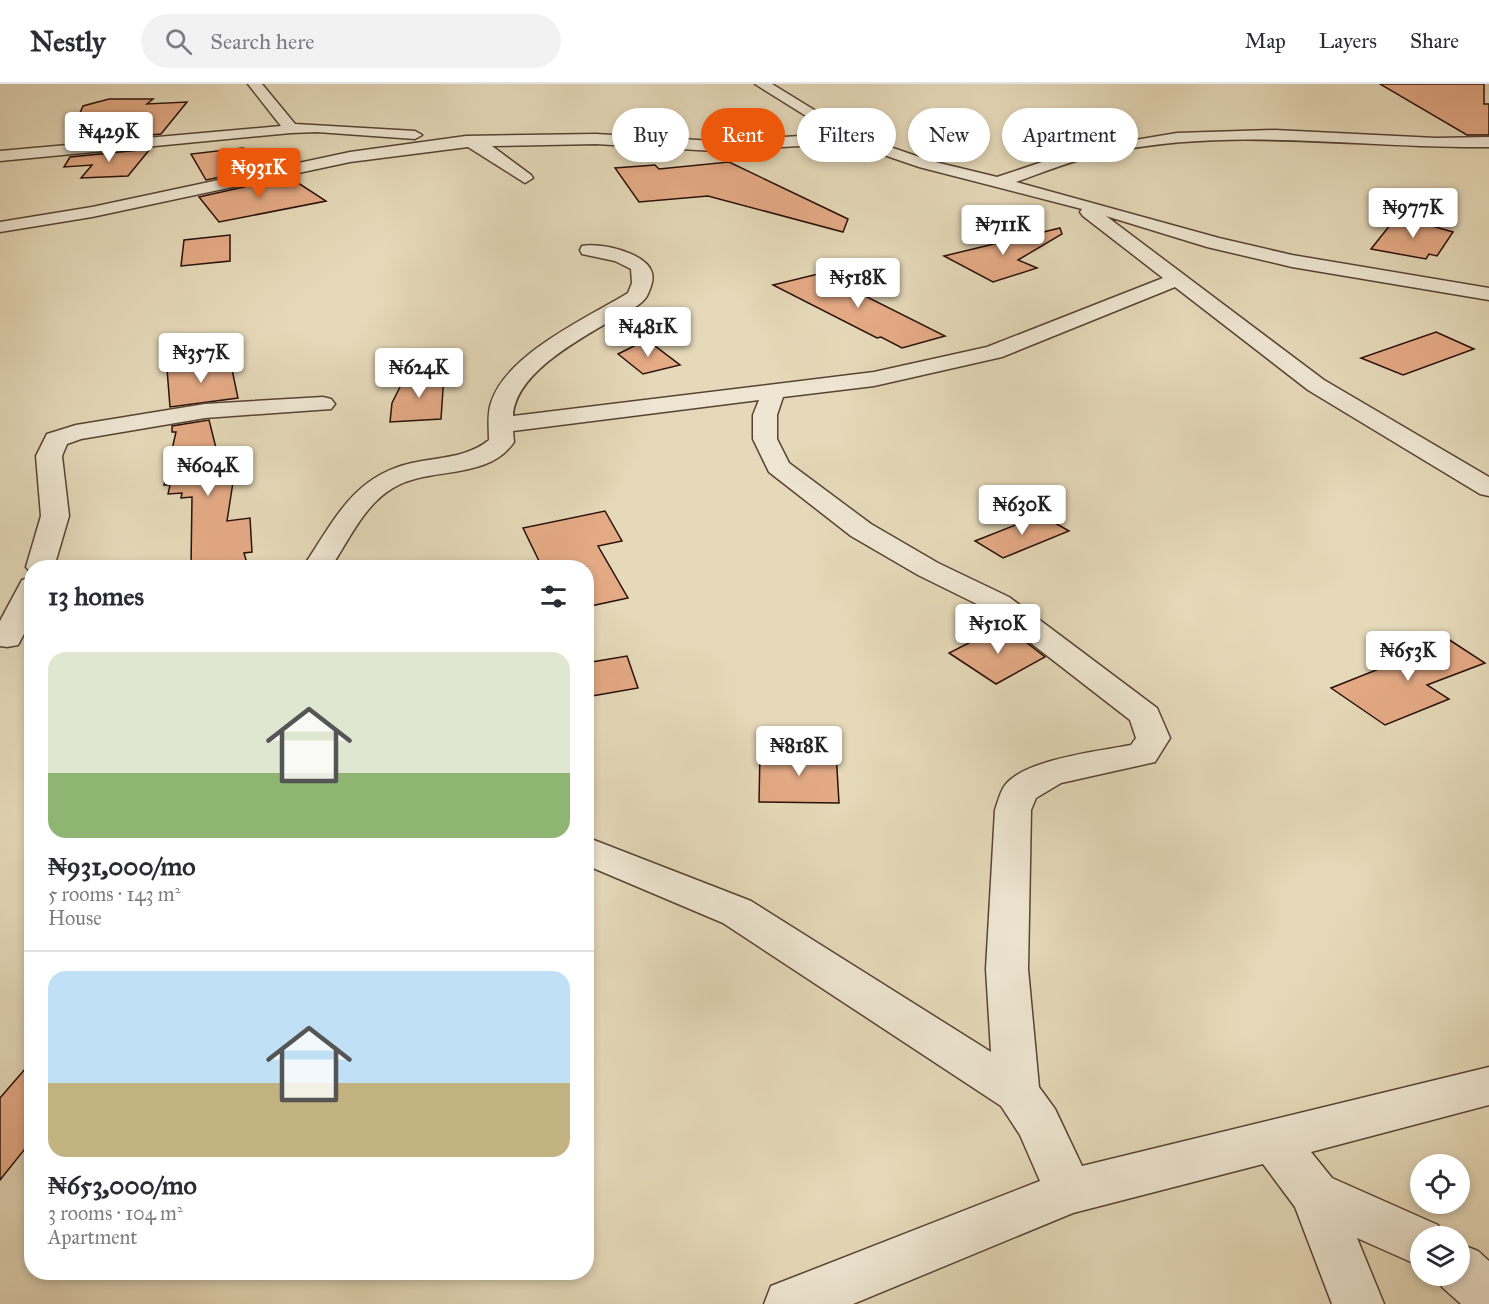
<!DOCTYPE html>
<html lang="en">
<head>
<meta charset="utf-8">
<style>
	body { margin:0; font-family:"IM FELL Great Primer",serif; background:#f2f2f3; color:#2b2b33; height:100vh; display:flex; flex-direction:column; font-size:22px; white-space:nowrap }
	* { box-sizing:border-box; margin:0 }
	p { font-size:20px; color:#7c7c81 }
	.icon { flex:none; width:33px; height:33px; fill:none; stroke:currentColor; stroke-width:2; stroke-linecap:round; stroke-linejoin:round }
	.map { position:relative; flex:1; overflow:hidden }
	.drawer { position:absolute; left:24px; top:476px; width:570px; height:720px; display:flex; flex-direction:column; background:#fff; border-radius:24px; box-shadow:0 3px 9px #0003 }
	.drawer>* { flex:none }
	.top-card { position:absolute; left:612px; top:24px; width:570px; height:54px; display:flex; gap:12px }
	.buttons { position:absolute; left:1410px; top:1070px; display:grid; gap:12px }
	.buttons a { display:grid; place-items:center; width:60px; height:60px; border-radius:50%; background:#fff; box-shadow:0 3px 9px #0003; font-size:30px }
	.price { position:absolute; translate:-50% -51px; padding:0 14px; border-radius:6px; background:#fff; color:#222; font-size:20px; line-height:39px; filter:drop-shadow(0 2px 3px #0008) }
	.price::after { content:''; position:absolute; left:50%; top:36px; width:18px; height:14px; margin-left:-9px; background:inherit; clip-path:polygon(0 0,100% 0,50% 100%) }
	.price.selected { background:#ea580c; color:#fff }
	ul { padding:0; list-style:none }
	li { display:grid; align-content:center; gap:12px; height:318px; padding:0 24px }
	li+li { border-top:2px solid #e1e1e2 }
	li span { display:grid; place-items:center; height:186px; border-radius:18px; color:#555 }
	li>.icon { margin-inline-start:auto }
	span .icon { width:108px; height:108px; fill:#fffc; stroke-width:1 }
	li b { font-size:26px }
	h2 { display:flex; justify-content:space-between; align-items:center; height:72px; padding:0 24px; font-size:26px }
	.tag { padding:0 21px; border-radius:27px; background:#fff; box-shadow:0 3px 9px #0003; font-size:21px; line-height:54px }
	.tag.selected { background:#ea580c; color:#fff }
	header { display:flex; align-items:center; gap:36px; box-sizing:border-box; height:84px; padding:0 30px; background:#fff; border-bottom:2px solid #e1e1e2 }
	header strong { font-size:28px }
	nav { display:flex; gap:33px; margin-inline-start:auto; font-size:21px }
	.search { width:420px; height:54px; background:#f2f2f3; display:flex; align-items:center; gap:15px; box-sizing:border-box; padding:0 21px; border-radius:33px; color:#7c7c81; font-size:22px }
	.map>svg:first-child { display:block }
</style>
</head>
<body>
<header>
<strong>Nestly</strong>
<div class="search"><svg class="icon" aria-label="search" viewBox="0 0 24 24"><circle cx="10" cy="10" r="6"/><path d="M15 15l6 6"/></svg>Search here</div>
<nav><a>Map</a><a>Layers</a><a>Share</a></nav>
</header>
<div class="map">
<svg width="1489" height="1220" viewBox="0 0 1489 1220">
	<rect width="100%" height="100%" fill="#e5d9b9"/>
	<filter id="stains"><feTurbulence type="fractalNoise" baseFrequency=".00333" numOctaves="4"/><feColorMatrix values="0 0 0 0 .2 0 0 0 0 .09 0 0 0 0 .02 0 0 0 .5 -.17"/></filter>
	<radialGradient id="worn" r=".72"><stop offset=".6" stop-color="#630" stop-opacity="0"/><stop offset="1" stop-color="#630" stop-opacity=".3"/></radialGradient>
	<g fill="#e4aa86" stroke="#291107" stroke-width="1.5">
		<polygon points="1380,0 1484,0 1484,20 1489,20 1489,51 1467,51"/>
		<polygon points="109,15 153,15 147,20 187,18 161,50 67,59 83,22"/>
		<polygon points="243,64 272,82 206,96 191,70"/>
		<polygon points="150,65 128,92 81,94 92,81 64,83 70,73"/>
		<polygon points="729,78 848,135 843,148 708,112 639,118 615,84 655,81 659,85"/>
		<polygon points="289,93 326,117 219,138 199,113"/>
		<polygon points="1407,135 1453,148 1437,172 1429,170 1426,175 1371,165 1391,140"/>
		<polygon points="1060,144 1062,150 1018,176 1037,184 993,198 944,172"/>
		<polygon points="230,151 230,177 181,182 184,156"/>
		<polygon points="822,189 831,193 836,191 871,207 861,210 945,252 902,264 881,253 877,254 773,201"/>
		<polygon points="1436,248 1474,265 1403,291 1361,274"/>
		<polygon points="644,257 651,259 680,281 643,290 618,270"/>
		<polygon points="230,276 238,314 170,323 167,285"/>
		<polygon points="406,291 444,291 441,335 390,338 392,319"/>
		<polygon points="209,336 217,368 238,366 227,437 250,434 252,468 244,469 248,483 191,483 192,413 181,414 182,409 168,410 170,401 164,401 176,348 172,348 172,342"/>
		<polygon points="605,427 622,457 598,462 628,514 586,523 586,483 542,483 523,444"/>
		<polygon points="1041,431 1069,447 1003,474 975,457"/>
		<polygon points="1004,541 1045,573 996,600 949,569"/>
		<polygon points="1448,555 1485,579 1427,601 1449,615 1385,641 1331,604 1404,575 1401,572"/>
		<polygon points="627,572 638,604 586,613 586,579"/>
		<polygon points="760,668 836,668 839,719 759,718"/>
		<polygon points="32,977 32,1056 0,1096 0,1014"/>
	</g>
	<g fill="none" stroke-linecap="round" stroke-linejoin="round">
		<defs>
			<g id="minor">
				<polygon points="248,0 262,0 295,40 415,47 422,51 415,55 317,48 291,49 0,77 0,67 281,42"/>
				<path d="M755 0H772L855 51 931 77 997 93 1081 65 1177 49 1275 46 1436 54 1489 53V63H1462C1342 62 1222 43 1102 70 1073 76 1044 88 1016 98L1219 154 1292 171 1489 204V216L1292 183 1207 163 1106 132 1324 296 1489 393V412L1480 410 1308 306 1175 203 1002 273 874 302 783 313 777 331V355L789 379 871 440 938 479 1009 513 1157 624 1170 654 1155 678 1061 699 1036 714 1031 726 1028 885 1039 1003 1055 1025 1082 1082 1489 983V1021L1311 1068 1332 1094 1438 1141 1443 1152H1420V1182L1357 1154 1384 1220H1332L1295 1123 1263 1080 1073 1129 853 1220H764L771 1202 1040 1097 1020 1051 1001 1022 723 839 586 781V753L751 817 991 968 986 885 995 726C998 718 1000 707 1006 700 1027 675 1100 667 1131 661L1136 654 1130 636 987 525 918 491 851 452 769 388 753 355V331L759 316 513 347 514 358C488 397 429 382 393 404 364 421 349 456 331 483H303C334 437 353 392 412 379 439 373 467 374 489 356 489 344 487 331 491 319 506 270 587 234 628 209L632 199 631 185 615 177 582 170 580 166 582 162C600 158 647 169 652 189 654 197 650 205 647 212 641 222 627 227 617 233 582 254 515 288 513 332L874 288 987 263 1163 194 1083 132 1080 128 1082 125 919 83 849 59 714 67 596 60 492 62 531 91 533 94 525 99 468 63 350 78 92 133 0 148V138L92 123 350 68 466 52 596 50 714 57 835 50Z"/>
				<polygon points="323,313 331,315 335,320 331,325 205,334 81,355 67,360 62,372 69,432 54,483 32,483 32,490 26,483 41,432 36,372 47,350 76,341 205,320"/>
				<polygon points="32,493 32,535 18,561 7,563 0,562 0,537 22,496"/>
				<polygon points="1460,1160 1478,1167 1489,1177 1489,1220 1461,1220 1442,1203 1437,1191 1460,1191"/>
			</g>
		</defs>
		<use href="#minor" stroke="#584334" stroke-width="3"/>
		<use href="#minor" fill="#eee6d2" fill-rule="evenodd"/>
	</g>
	<rect width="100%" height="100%" filter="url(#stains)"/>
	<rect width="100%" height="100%" fill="url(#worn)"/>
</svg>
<div class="buttons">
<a><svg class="icon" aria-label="locate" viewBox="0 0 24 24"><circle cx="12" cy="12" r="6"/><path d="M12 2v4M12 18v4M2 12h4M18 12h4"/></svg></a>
<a><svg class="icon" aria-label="layers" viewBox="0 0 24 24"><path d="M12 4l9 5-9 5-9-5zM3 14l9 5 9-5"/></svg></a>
</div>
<b class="price" style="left:109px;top:79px">₦429K</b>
<b class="price selected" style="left:259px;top:115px">₦931K</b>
<b class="price" style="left:1413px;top:155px">₦977K</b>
<b class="price" style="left:1003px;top:172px">₦711K</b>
<b class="price" style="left:858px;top:225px">₦518K</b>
<b class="price" style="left:648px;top:274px">₦481K</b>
<b class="price" style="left:201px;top:300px">₦357K</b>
<b class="price" style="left:419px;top:315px">₦624K</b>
<b class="price" style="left:208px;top:413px">₦604K</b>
<b class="price" style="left:1022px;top:452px">₦630K</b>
<b class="price" style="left:998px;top:571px">₦510K</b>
<b class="price" style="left:1408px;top:598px">₦653K</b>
<b class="price" style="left:799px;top:693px">₦818K</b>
<div class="top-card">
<a class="tag">Buy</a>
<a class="tag selected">Rent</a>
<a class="tag">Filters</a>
<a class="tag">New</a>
<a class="tag">Apartment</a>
</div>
<section class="drawer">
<h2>13 homes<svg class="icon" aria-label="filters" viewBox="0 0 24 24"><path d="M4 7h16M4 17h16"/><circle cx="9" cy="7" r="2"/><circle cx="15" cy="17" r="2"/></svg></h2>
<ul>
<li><span style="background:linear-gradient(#dfe7d0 65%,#8fb573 0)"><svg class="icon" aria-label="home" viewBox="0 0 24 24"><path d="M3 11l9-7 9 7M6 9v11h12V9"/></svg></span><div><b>₦931,000/mo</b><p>5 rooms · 143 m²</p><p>House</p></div></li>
<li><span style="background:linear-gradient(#bfe0f5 60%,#c2b280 0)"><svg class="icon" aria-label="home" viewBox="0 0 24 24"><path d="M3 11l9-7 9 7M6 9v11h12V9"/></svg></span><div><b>₦653,000/mo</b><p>3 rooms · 104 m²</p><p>Apartment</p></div></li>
</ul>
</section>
</div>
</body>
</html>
